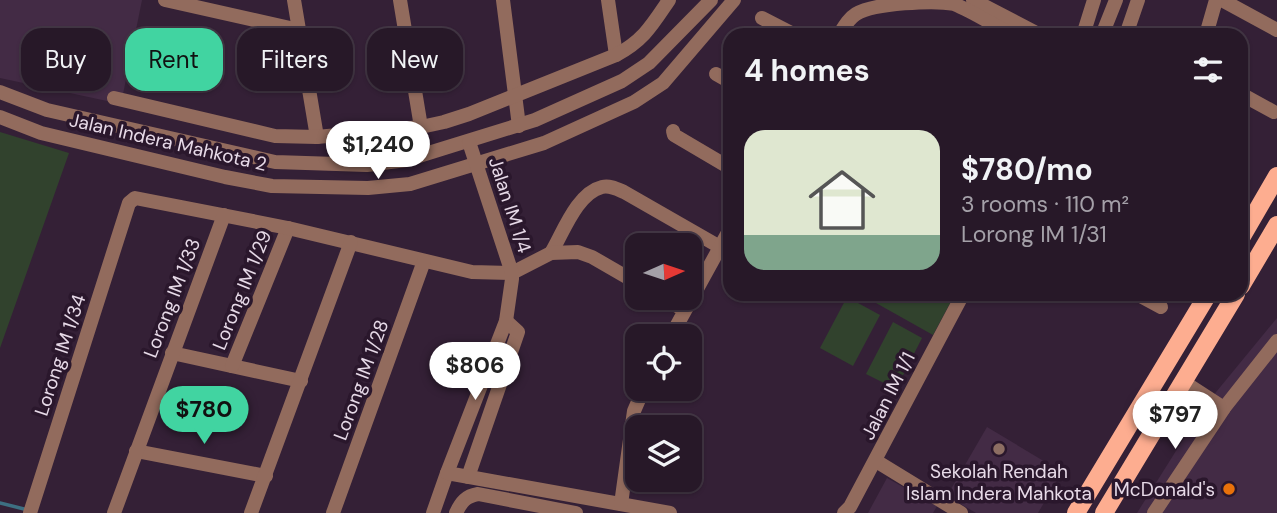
<!DOCTYPE html>
<html lang="en">
<head>
<meta charset="utf-8">
<style>
	body { margin:0; font-family:"DM Sans",sans-serif; background:#332534; color:#f1f3f6; height:100vh; display:flex; flex-direction:column; font-size:26px; white-space:nowrap }
	* { box-sizing:border-box; margin:0 }
	p { font-size:23px; color:#a4a0a8 }
	.icon { flex:none; width:38px; height:38px; fill:none; stroke:currentColor; stroke-width:2; stroke-linecap:round; stroke-linejoin:round }
	.map { position:relative; flex:1; overflow:hidden }
	.side { position:absolute; left:723px; top:28px; width:525px; height:273px; display:flex; flex-direction:column; background:#271828; border-radius:21px; box-shadow:0 2px 5px #0004,0 0 0 2px #433745 }
	.side>* { flex:none }
	.guide { position:absolute; left:21px; top:28px; width:597px; height:63px; display:flex; gap:14px }
	.needle { width:46px; rotate:87deg }
	.fabs { position:absolute; left:625px; top:233px; display:grid; gap:14px }
	.fabs a { display:grid; place-items:center; width:77px; height:77px; border-radius:14px; background:#271828; box-shadow:0 2px 5px #0004,0 0 0 2px #433745; font-size:35px }
	.price { position:absolute; translate:-50% -60px; padding:0 16px; border-radius:24px; background:#fff; color:#222; font-size:23px; line-height:46px; filter:drop-shadow(0 2px 4px #0008) }
	.price::after { content:''; position:absolute; left:50%; top:42px; width:21px; height:16px; margin-left:-10px; background:inherit; clip-path:polygon(0 0,100% 0,50% 100%) }
	.price.on { background:#41d4a1; color:#111 }
	ul { padding:0; list-style:none }
	li { display:flex; align-items:center; gap:21px; height:175px; padding:0 21px }
	li span { display:grid; place-items:center; flex:none; width:196px; height:140px; border-radius:21px; color:#555 }
	li>.icon { margin-inline-start:auto }
	span .icon { width:84px; height:84px; fill:#fffc; stroke-width:1 }
	li b { font-size:30px }
	h2 { display:flex; justify-content:space-between; align-items:center; height:84px; padding:0 21px; font-size:30px }
	.tag { padding:0 24px; border-radius:21px; background:#271828; box-shadow:0 2px 5px #0004,0 0 0 2px #433745; font-size:24px; line-height:63px }
	.tag.on { background:#41d4a1; color:#111 }
	.map>svg:first-child { display:block }
</style>
</head>
<body>
<div class="map">
<svg width="1277" height="513" viewBox="0 0 1277 513">
	<rect width="100%" height="100%" fill="#342036"/>
	<g fill="#432b45">
		<polygon points="0,0 142,0 121,104 0,78"/>
		<polygon points="1277,318 1277,513 1137,513 1203,408"/>
		<polygon points="987,427 1062,472 1038,513 976,513 947,496"/>
		<polygon points="887,478 937,506 933,513 868,513"/>
	</g>
	<g fill="#31422d">
		<polygon points="0,132 69,153 0,348"/>
		<polygon points="860,294 955,294 933,335"/>
		<polygon points="847,297 880,315 853,366 820,348"/>
		<polygon points="893,322 922,338 896,389 866,374"/>
	</g>
	<g fill="none" stroke-linecap="round" stroke-linejoin="round">
		<polyline stroke="#3d6f82" stroke-width="3.5" points="0,503 28,510"/>
		<g stroke="#926b5d" stroke-width="14">
			<polyline points="165,0 299,30"/>
			<polyline points="294,0 317,137"/>
			<polyline points="400,0 421,127"/>
			<polyline points="503,0 519,126"/>
			<polyline points="608,0 616,55"/>
			<polyline points="973,0 1040,35"/>
			<polyline points="1222,0 1277,30"/>
			<polyline points="762,18 795,35"/>
			<polyline points="1083,35 1094,0"/>
			<polyline points="1126,35 1138,0"/>
			<polyline points="1206,35 1216,0"/>
			<polyline points="716,74 730,82"/>
			<polyline points="1241,94 1274,112"/>
			<path d="M114 98 275 136 317 137 421 127 444 122 469 114 616 55C644 40 652 25 669 0"/>
			<polyline points="673,131 674,135 730,168"/>
			<path d="M551 253C563 233 577 193 602 187 610 185 617 189 624 192L720 247"/>
			<polyline points="1137,294 1161,307"/>
			<polyline points="663,298 684,310"/>
			<polyline points="172,353 301,381"/>
			<polyline points="232,366 288,228"/>
			<polyline points="1184,382 1224,408"/>
			<polyline points="136,451 266,476"/>
			<polyline points="876,461 961,513"/>
			<polyline points="468,477 518,332 506,321"/>
			<polyline points="30,513 129,203 135,198 288,228 472,272 512,273 551,253 578,252 592,257 637,283"/>
			<polyline points="114,513 224,215"/>
			<polyline points="251,513 351,242"/>
			<polyline points="333,513 424,261"/>
			<polyline points="433,513 447,473"/>
			<path d="M456 513C461 502 466 496 478 494L576 513"/>
			<polyline points="1154,513 1224,408 1277,341"/>
		</g>
		<g stroke="#926b5d" stroke-width="14">
			<path d="M839 35C844 27 848 19 856 14 874 3 935 0 954 4 974 12 993 25 1013 35"/>
			<polyline points="1102,35 1116,0"/>
			<polyline points="0,92 47,110 275,162 367,165 406,160 535,120 622,81 649,63 711,0"/>
			<polyline points="0,117 41,133 225,177 272,186 368,188 410,184 544,143 634,102 663,83 734,0"/>
			<polyline points="469,142 512,273 512,279 506,321 447,473 670,513"/>
			<polyline points="671,336 730,229"/>
			<polyline points="621,504 634,411 644,388"/>
			<polyline points="844,513 850,507 963,294"/>
		</g>
		<g stroke="#fdad90" stroke-width="18">
			<polyline points="1241,238 1277,176"/>
			<polyline points="1241,286 1277,225"/>
			<polyline points="1076,513 1208,294"/>
			<polyline points="1104,513 1236,294"/>
		</g>
	</g>
	<circle fill="#8d6e63" stroke="#2a172c" stroke-width="2.5" cx="999" cy="449" r="7"/>
	<circle fill="#e8710a" stroke="#2a172c" stroke-width="2.5" cx="1229" cy="489" r="7"/>
	<g text-anchor="middle" dominant-baseline="central" stroke-width="7" stroke-linejoin="round" paint-order="stroke">
		<g font-size="19" fill="#e7dae8" stroke="#2a172c">
			<text transform="translate(168 142) rotate(13)">Jalan Indera Mahkota 2</text>
			<text transform="translate(510 205) rotate(72)">Jalan IM 1/4</text>
			<text transform="translate(242 290) rotate(-68)">Lorong IM 1/29</text>
			<text transform="translate(172 298) rotate(-69)">Lorong IM 1/33</text>
			<text transform="translate(60 355) rotate(-72)">Lorong IM 1/34</text>
			<text transform="translate(361 380) rotate(-70)">Lorong IM 1/28</text>
			<text transform="translate(888 396) rotate(-63)">Jalan IM 1/1</text>
		</g>
		<g font-size="19" fill="#e7dae8" stroke="#2a172c">
			<text x="999" y="471">Sekolah Rendah<tspan x="999" dy="22">Islam Indera Mahkota</tspan></text>
			<text x="1215" y="489" text-anchor="end">McDonald's</text>
		</g>
	</g>
</svg>
<div class="fabs">
<a><svg class="needle" viewBox="-14 -14 28 28"><path d="M0-13l5 13h-10z" fill="#e53935"/><path d="M0 13l5-13h-10z" fill="#a4a0a8"/></svg></a>
<a><svg class="icon" aria-label="locate" viewBox="0 0 24 24"><circle cx="12" cy="12" r="6"/><path d="M12 2v4M12 18v4M2 12h4M18 12h4"/></svg></a>
<a><svg class="icon" aria-label="layers" viewBox="0 0 24 24"><path d="M12 4l9 5-9 5-9-5zM3 14l9 5 9-5"/></svg></a>
</div>
<b class="price" style="left:378px;top:181px">$1,240</b>
<b class="price" style="left:475px;top:402px">$806</b>
<b class="price on" style="left:204px;top:446px">$780</b>
<b class="price" style="left:1175px;top:451px">$797</b>
<div class="guide">
<a class="tag">Buy</a>
<a class="tag on">Rent</a>
<a class="tag">Filters</a>
<a class="tag">New</a>
</div>
<section class="side">
<h2>4 homes<svg class="icon" aria-label="filters" viewBox="0 0 24 24"><path d="M4 7h16M4 17h16"/><circle cx="9" cy="7" r="2"/><circle cx="15" cy="17" r="2"/></svg></h2>
<ul>
<li><span style="background:linear-gradient(#dfe7d0 75%,#7fa58c 0)"><svg class="icon" aria-label="home" viewBox="0 0 24 24"><path d="M3 11l9-7 9 7M6 9v11h12V9"/></svg></span><div><b>$780/mo</b><p>3 rooms · 110 m²</p><p>Lorong IM 1/31</p></div></li>
</ul>
</section>
</div>
</body>
</html>
